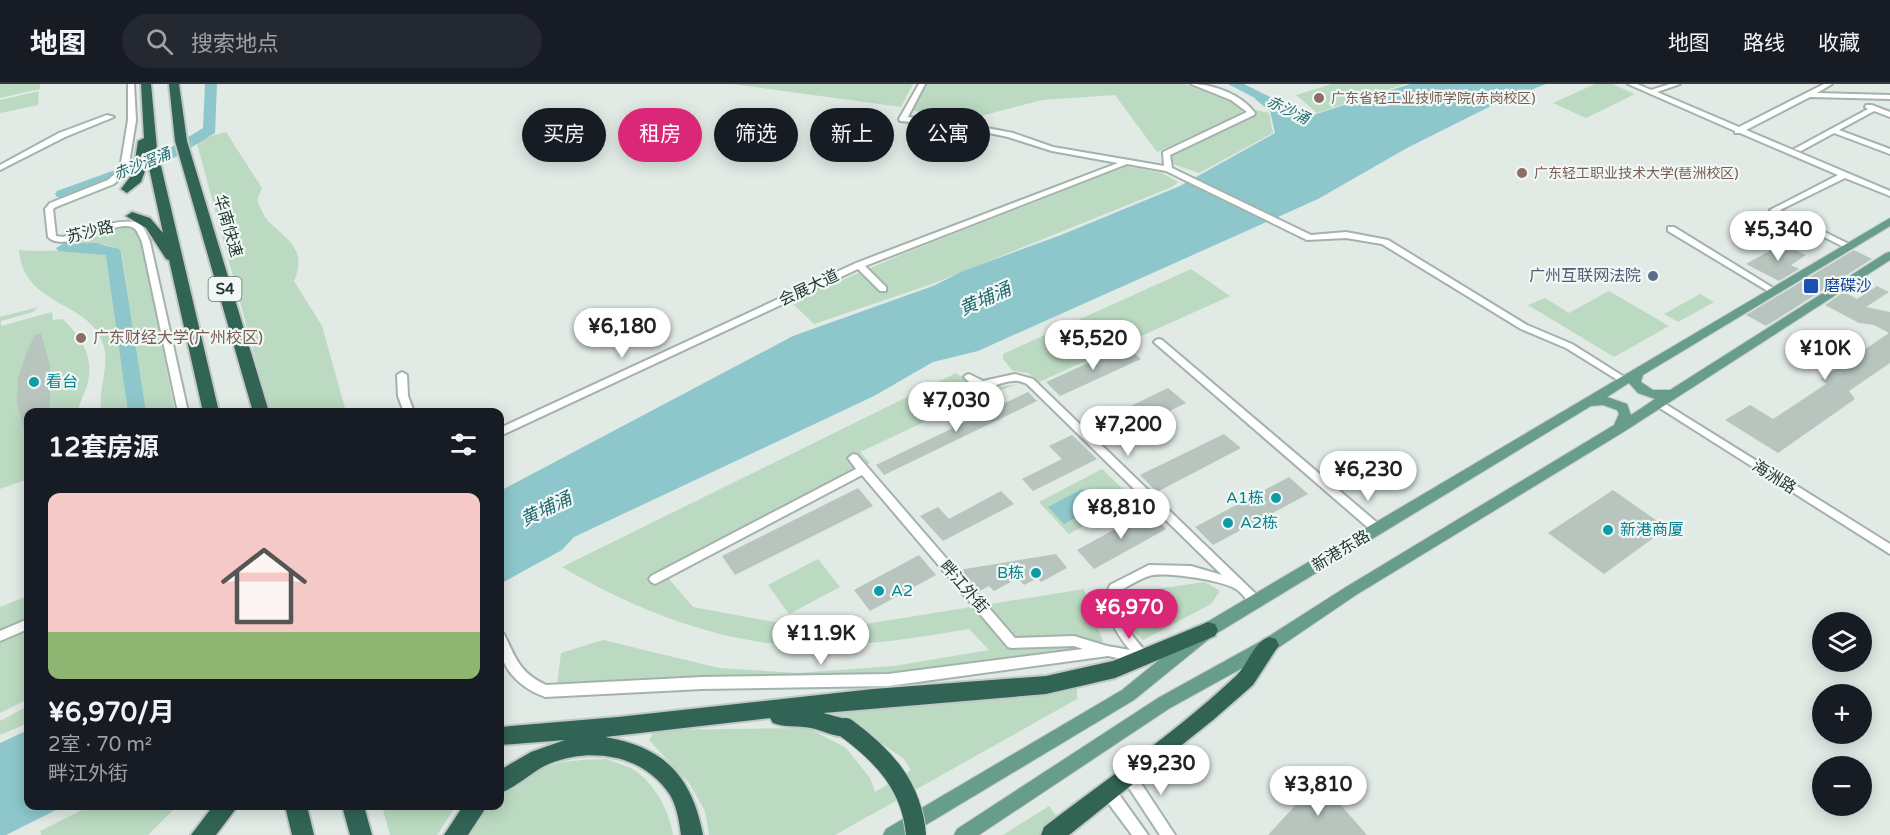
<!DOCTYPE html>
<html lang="zh">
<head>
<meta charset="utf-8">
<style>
	body { margin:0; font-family:"Varela Round","Noto Sans SC",sans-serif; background:#242831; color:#f1f3f6; height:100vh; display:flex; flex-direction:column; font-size:22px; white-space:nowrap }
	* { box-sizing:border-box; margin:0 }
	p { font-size:20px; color:#9ea1a6 }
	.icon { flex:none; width:33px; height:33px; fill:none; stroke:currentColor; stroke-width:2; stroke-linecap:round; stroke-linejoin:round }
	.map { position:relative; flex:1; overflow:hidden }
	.side { position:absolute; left:24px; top:324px; width:480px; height:402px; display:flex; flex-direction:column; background:#171b24; border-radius:12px; box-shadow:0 3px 15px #0003 }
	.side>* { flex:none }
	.top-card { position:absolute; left:522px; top:24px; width:570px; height:54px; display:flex; gap:12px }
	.tools { position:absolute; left:1812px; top:528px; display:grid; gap:12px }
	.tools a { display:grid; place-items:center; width:60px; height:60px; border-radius:50%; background:#171b24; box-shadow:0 3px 15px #0003; font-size:30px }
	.price { position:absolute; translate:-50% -51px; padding:0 14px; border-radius:21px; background:#fff; color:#222; font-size:20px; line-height:39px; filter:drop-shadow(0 2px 3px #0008) }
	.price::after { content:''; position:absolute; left:50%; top:36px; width:18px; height:14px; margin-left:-9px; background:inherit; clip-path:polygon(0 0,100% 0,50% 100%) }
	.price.current { background:#db2777; color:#fff }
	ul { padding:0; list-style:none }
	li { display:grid; align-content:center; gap:12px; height:318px; padding:0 24px }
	li span { display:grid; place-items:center; height:186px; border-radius:12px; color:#555 }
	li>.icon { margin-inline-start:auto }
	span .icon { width:108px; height:108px; fill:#fffc; stroke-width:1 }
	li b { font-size:26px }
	h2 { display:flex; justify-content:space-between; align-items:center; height:72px; padding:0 24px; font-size:26px }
	.chip { padding:0 21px; border-radius:27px; background:#171b24; box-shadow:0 3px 15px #0003; font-size:21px; line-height:54px }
	.chip.current { background:#db2777; color:#fff }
	header { display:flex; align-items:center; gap:36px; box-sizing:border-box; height:84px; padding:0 30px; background:#171b24; border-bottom:2px solid #363941 }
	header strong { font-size:28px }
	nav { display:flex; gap:33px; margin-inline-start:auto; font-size:21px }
	.search { width:420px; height:54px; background:#242831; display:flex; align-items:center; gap:15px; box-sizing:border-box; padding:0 21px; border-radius:33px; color:#9ea1a6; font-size:22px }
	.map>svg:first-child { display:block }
</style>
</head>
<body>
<header>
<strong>地图</strong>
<div class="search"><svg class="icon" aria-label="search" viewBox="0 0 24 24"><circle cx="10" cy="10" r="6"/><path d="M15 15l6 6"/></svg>搜索地点</div>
<nav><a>地图</a><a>路线</a><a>收藏</a></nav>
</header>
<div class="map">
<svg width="1890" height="751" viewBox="0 0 1890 751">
	<rect width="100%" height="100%" fill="#e1eae5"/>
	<g fill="#bbdac1">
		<polygon points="0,0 40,0 40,5 0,14"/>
		<polygon points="732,0 913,0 901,23"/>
		<polygon points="927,0 1185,0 1237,20 1244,26 1237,32 1157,68 1115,11 1042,16 958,38 912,26"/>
		<polygon points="1332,0 1405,0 1317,29 1296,11"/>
		<polygon points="1595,0 1612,0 1635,10 1586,34 1553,19"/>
		<polygon points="39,7 38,21 0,29 0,16"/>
		<polygon points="1256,26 1269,29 1273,49 1199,89 1173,80 1167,70 1251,31"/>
		<path d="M226 48 262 104 257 116C260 123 263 131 268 137 289 157 307 166 294 197L322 242 346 328H270L196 56Z"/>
		<polygon points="1126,82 1162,89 1178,98 1172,103 932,200 814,240 791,218 903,170"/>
		<path d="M125 142 133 144 142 160 175 328H145L122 170C104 151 82 166 61 159Z"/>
		<path d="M19 166C49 169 79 163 107 170L129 328H101C98 307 109 285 104 263 92 215 24 225 19 166Z"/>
		<polygon points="1191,185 1230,212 1039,298 1028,289 1013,287 1003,275 1003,270"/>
		<polygon points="1609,207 1669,242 1614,273 1528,221 1545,214 1569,229"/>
		<polygon points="1700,210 1714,218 1678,238 1664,230"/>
		<path d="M38 223 33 228 1 237V242L52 228 53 236 63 235C82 255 95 273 87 302 84 311 79 319 78 328H28V395L0 405V233Z"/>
		<path d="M956 289 979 305 1019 300 971 316 860 368 870 379 856 386 861 392 669 495 693 523 822 547 1084 505 1103 557 1066 570 876 592 557 601 561 569 603 556 719 584 798 589 894 582 989 566 969 545C917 554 864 562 811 562 723 561 637 527 562 483Z"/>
		<polygon points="1102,385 1133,415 1069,450 1039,418"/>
		<polygon points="818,475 840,503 789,530 768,501"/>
		<polygon points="1205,498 1220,507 1211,520 1143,556 1129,544 1129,515 1149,506"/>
		<polygon points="28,512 28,538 0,550 0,523"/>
		<polygon points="28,546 28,615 0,629 0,559"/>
		<polygon points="1077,604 1077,615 835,751 709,751 705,727 689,699 649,656 655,646 808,644 846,664 870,694 875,708 911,686 903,674 831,626 978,616"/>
		<polygon points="28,622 28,639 0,651 0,637"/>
		<path d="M606 675C616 679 629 682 637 688 657 703 669 728 673 751H466L488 722H500V709C543 681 553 676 606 675Z"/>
		<polygon points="90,722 177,722 148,751 41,751 40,747"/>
		<polygon points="382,722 456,722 437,751 390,751"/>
		<polygon points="1049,722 1059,736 1060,751 1003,751"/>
	</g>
	<g fill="#8dc7cc">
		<polygon points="1410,0 1546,0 1493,21 1407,64 1318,115 978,267 933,278 874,312 574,453 562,466 500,500 500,407 793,252 933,202 963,187 1061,151 1180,102 1275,49 1270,27 1255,15 1263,10 1313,31"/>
		<polygon points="1082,405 1099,421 1064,440 1048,423"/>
		<polygon points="28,646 28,722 64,722 6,751 0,751 0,659"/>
	</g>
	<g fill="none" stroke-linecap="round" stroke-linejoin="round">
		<g fill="#8dc7cc" fill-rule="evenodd">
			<polygon points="205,0 217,0 215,49 172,75 67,113 57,113 55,110 57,107 162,69 203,44"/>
			<polygon points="1228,0 1244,0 1290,23 1288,26 1278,26"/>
			<polygon points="64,159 96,159 119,165 121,168 146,328 128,328 106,171 58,167 56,164"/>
		</g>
	</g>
	<g fill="#b7c5be">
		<polygon points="1782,160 1806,171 1791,181 1799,185 1779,197 1746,180"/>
		<polygon points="1854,166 1872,175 1766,242 1746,231"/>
		<polygon points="1877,202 1889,208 1866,223 1890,228 1890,279 1849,307 1855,315 1778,369 1725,336 1750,321 1773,335 1826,300 1821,295 1889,249 1874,241 1859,239 1825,221 1844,208 1857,215"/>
		<polygon points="41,249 50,282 50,328 28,328 28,351 26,351 17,320 18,293 28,265 35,251"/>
		<polygon points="1126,262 1141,275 1060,312 1046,298"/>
		<polygon points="1168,304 1186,319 1106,358 1089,342"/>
		<polygon points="1028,308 1037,317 884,391 876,381"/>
		<polygon points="1224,350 1241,364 1157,408 1140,391"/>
		<polygon points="1072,351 1097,375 1033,407 1022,395 1062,375 1049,362"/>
		<polygon points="1289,393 1308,410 1213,461 1195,443"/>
		<polygon points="858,404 873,422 735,491 722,472"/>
		<polygon points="1613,406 1667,444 1604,490 1548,449"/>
		<polygon points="1001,407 1014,420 943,457 920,432 938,423 949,435"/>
		<polygon points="1148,427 1166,445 1094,485 1077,466"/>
		<polygon points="1056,470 1067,484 1041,498 1038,494 1024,501 1018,494 994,507 989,502 978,508 959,486"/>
		<polygon points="919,471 936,491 870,527 854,506"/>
		<polygon points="1319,696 1367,751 1268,751"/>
	</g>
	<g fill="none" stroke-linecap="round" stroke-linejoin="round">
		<defs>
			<g id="minor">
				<path d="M128 0H134L136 36 128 86 114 100 56 123 53 125 56 152 63 153C78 149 128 130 141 141 145 145 148 153 150 158L188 328H178L142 158C140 154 138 148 135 145 121 131 66 171 48 153L45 125 50 119 108 96 120 85 128 36Z"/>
				<path d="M919 0H925L908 33 961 39 1013 49 1053 63 1164 82 1163 68 1247 28 1231 16 1191 0C1213 0 1241 10 1255 29L1254 31 1170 71 1172 84 1311 151 1346 148 1388 156 1527 241 1572 260 1629 296 1624 299 1621 298 1566 264 1521 245 1382 160 1346 154 1307 156 1166 87 1127 80 865 182 886 203V207H880L858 185 500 352V344L856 179 1118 79 1052 67 1008 53 961 43 900 37 899 35Z"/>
				<polygon points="1628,0 1637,0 1651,6 1670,0 1680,0 1657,8 1739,43 1824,0 1832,0 1817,9 1890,11 1890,15 1810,13 1746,46 1890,107 1890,112 1845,94 1780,126 1853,162 1849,165 1846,164 1770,126 1838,91 1740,49 1735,49 1735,47"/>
				<polygon points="1866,21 1872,21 1890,28 1890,33 1874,27 1839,46 1890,65 1890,70 1834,49 1801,67 1794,65 1868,25 1865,23"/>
				<polygon points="107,31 114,33 65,53 0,86 0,81 59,49"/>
				<polygon points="1668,143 1674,143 1778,207 1774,210 1771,209 1668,147"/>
				<polygon points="1159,255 1162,256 1381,442 1383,445 1381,448 1373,448 1156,260 1154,258 1156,256"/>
				<polygon points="402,288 407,291 408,312 414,328 404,328 398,312 397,291"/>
				<path d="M969 290 983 297 1015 290 1033 295 1261 515 1263 518 1261 521C1249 525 1245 510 1236 505 1222 496 1163 487 1149 492 1139 495 1129 502 1119 507 1115 533 1132 552 1148 570L1150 574 1148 578 1141 579 1108 572 888 602 702 605 545 613C516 602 496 580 500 549L504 550C516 575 520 589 546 601L702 593 888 590 1083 565 1074 562 1012 564 1008 563 862 391 659 498 655 500 651 498 649 495 651 492 856 385 848 374 853 370 857 371 1015 554 1074 552 1107 562 1130 566C1115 548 1100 524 1110 501L1149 481 1191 482 1222 491 1027 300C1022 298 1017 296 1013 297 993 298 983 315 964 293L966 291Z"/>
				<polygon points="1659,316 1890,460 1890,470 1655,321 1654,319 1655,317"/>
				<polygon points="28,535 28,545 0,557 0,547"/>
				<polygon points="1128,685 1133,687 1175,751 1160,751 1123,695 1121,691 1123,687"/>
				<polygon points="1108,701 1113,702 1148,751 1132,751 1103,712 1101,707 1103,702"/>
			</g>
			<path id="major" d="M1890 134V142L1643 291 1641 298 1653 306H1670L1886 169 1890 168V176L1625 347 1356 511 1275 566 1170 624 979 751H954L957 745 1158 614 1263 556 1346 503 1614 341 1619 330 1617 326 1603 321 1591 322 1214 551 1134 616 909 751H883L886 745 1122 606 1202 541ZM1629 299 1638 309 1655 315 1631 331 1627 320 1607 313Z"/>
			<g id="highway">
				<polygon points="141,0 151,0 157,65 219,328 203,328 169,176 166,175 146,144 126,132 132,128 150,134 163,149 148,79 141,98 127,109 121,105 133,89 138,57 144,54"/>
				<polygon points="169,0 179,0 187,57 269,328 253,328 175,57"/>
				<path d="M1208 538 1215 540 1218 546 1215 552 1115 594 1046 610 823 629 853 637 856 644 853 651C840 656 825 647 811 644 798 641 785 644 773 639L770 634 605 653C665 663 692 693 703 751H681C679 737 677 723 670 711 644 671 593 663 551 679 533 686 518 703 500 709V686L531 668 565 656 500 661V643L618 633 873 605 1046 592 1113 577Z"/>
				<path d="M1269 553 1276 555 1279 561 1253 601 1213 636 1069 751H1041L1044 743C1108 694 1178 647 1237 591 1248 580 1254 558 1269 553Z"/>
				<polygon points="213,722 238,722 216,751 191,751"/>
				<polygon points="285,722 307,722 314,751 292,751"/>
				<polygon points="342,722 364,722 372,751 350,751"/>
				<polygon points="463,722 487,722 468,751 444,751"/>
			</g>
		</defs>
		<use href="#minor" stroke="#a4b2ac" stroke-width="4"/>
		<use href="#major" stroke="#c1c8c6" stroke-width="2"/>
		<use href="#highway" stroke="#c1c8c6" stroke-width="4"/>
		<use href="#minor" fill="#fff" fill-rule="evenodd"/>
		<use href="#major" fill="#699d8b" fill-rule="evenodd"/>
		<use href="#highway" fill="#316455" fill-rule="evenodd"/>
		<defs>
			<path id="highway-bridge" d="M846 644C884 672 912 702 916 751"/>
		</defs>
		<use href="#highway-bridge" stroke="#c1c8c6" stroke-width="22" stroke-linecap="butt"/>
		<use href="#highway-bridge" stroke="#316455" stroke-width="20"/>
	</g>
	<g fill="#8d6e63" stroke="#f1f7f4" stroke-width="2">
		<circle cx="1319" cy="14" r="6"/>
		<circle cx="1522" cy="89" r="6"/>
		<circle cx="81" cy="254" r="6"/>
	</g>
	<circle fill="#5c6f8a" stroke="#f1f7f4" stroke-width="2" cx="1653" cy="192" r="6"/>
	<rect fill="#1a4fb4" stroke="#f1f7f4" stroke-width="2" x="1803" y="194" width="16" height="16" rx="3"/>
	<g fill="#0f9aa8" stroke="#f1f7f4" stroke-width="2">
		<circle cx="34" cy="298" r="6"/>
		<circle cx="1276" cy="414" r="6"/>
		<circle cx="1228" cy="439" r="6"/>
		<circle cx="1608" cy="446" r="6"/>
		<circle cx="1036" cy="489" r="6"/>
		<circle cx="879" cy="507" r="6"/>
	</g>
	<g text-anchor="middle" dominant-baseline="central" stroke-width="4.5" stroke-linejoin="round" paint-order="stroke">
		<g font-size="14" fill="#785e54" stroke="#f1f7f4" text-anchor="start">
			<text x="1331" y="14">广东省轻工业技师学院(赤岗校区)</text>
			<text x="1534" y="89">广东轻工职业技术大学(琶洲校区)</text>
		</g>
		<g font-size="15" font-style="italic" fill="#226a71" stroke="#f1f7f4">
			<text transform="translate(1288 26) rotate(26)">赤沙涌</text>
			<text transform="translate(142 80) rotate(-22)">赤沙滘涌</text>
		</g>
		<rect fill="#f1f7f4" stroke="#61736c" stroke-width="1.5" x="208.5" y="193" width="33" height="24" rx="4.5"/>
		<g font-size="15" font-weight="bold" fill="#233a32">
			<text x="225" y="205">S4</text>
		</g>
		<g font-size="16" fill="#233a32" stroke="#f1f7f4">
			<text transform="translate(228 142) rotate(74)">华南快速</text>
			<text transform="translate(90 148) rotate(-14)">苏沙路</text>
			<text transform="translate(809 204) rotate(-25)">会展大道</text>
			<text transform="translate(1774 393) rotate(32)">海洲路</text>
			<text transform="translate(1341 467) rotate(-31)">新港东路</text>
			<text transform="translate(964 503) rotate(49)">畔江外街</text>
		</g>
		<g font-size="16" fill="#4e5e75" stroke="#f1f7f4" text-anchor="end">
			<text x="1641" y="192">广州互联网法院</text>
		</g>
		<g font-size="16" fill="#164399" stroke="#f1f7f4" text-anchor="start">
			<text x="1824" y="202">磨碟沙</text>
		</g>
		<g font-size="16" fill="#785e54" stroke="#f1f7f4" text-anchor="start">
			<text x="93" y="254">广东财经大学(广州校区)</text>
		</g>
		<g font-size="16" fill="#0d838f" stroke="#f1f7f4" text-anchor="start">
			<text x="46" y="298">看台</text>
			<text x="1264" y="414" text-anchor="end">A1栋</text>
			<text x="1240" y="439">A2栋</text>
			<text x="1620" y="446">新港商厦</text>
			<text x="1024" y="489" text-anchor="end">B栋</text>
			<text x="891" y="507">A2</text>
		</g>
		<g font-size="18" font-style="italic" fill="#226a71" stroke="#f1f7f4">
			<text transform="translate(985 215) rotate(-24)">黄埔涌</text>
			<text transform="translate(546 425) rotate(-26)">黄埔涌</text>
		</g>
	</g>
</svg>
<div class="tools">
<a><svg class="icon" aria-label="layers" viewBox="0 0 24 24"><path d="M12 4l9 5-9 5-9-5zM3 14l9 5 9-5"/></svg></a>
<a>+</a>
<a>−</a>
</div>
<b class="price" style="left:1778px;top:178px">¥5,340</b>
<b class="price" style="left:622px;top:275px">¥6,180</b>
<b class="price" style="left:1093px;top:287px">¥5,520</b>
<b class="price" style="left:1825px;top:297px">¥10K</b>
<b class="price" style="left:956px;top:349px">¥7,030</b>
<b class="price" style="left:1128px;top:373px">¥7,200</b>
<b class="price" style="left:1368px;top:418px">¥6,230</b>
<b class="price" style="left:1121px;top:456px">¥8,810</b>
<b class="price current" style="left:1129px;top:556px">¥6,970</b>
<b class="price" style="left:821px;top:582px">¥11.9K</b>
<b class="price" style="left:1161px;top:712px">¥9,230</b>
<b class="price" style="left:1318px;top:733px">¥3,810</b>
<div class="top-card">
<a class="chip">买房</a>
<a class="chip current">租房</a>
<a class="chip">筛选</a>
<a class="chip">新上</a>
<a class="chip">公寓</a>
</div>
<section class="side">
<h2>12套房源<svg class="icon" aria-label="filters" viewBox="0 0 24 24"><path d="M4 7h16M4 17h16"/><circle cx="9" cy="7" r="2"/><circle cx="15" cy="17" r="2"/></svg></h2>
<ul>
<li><span style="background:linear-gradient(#f6c9c9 75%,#8fb573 0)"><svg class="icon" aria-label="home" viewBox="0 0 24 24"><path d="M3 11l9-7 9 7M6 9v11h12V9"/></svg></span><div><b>¥6,970/月</b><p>2室 · 70 m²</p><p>畔江外街</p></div></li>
</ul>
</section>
</div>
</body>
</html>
